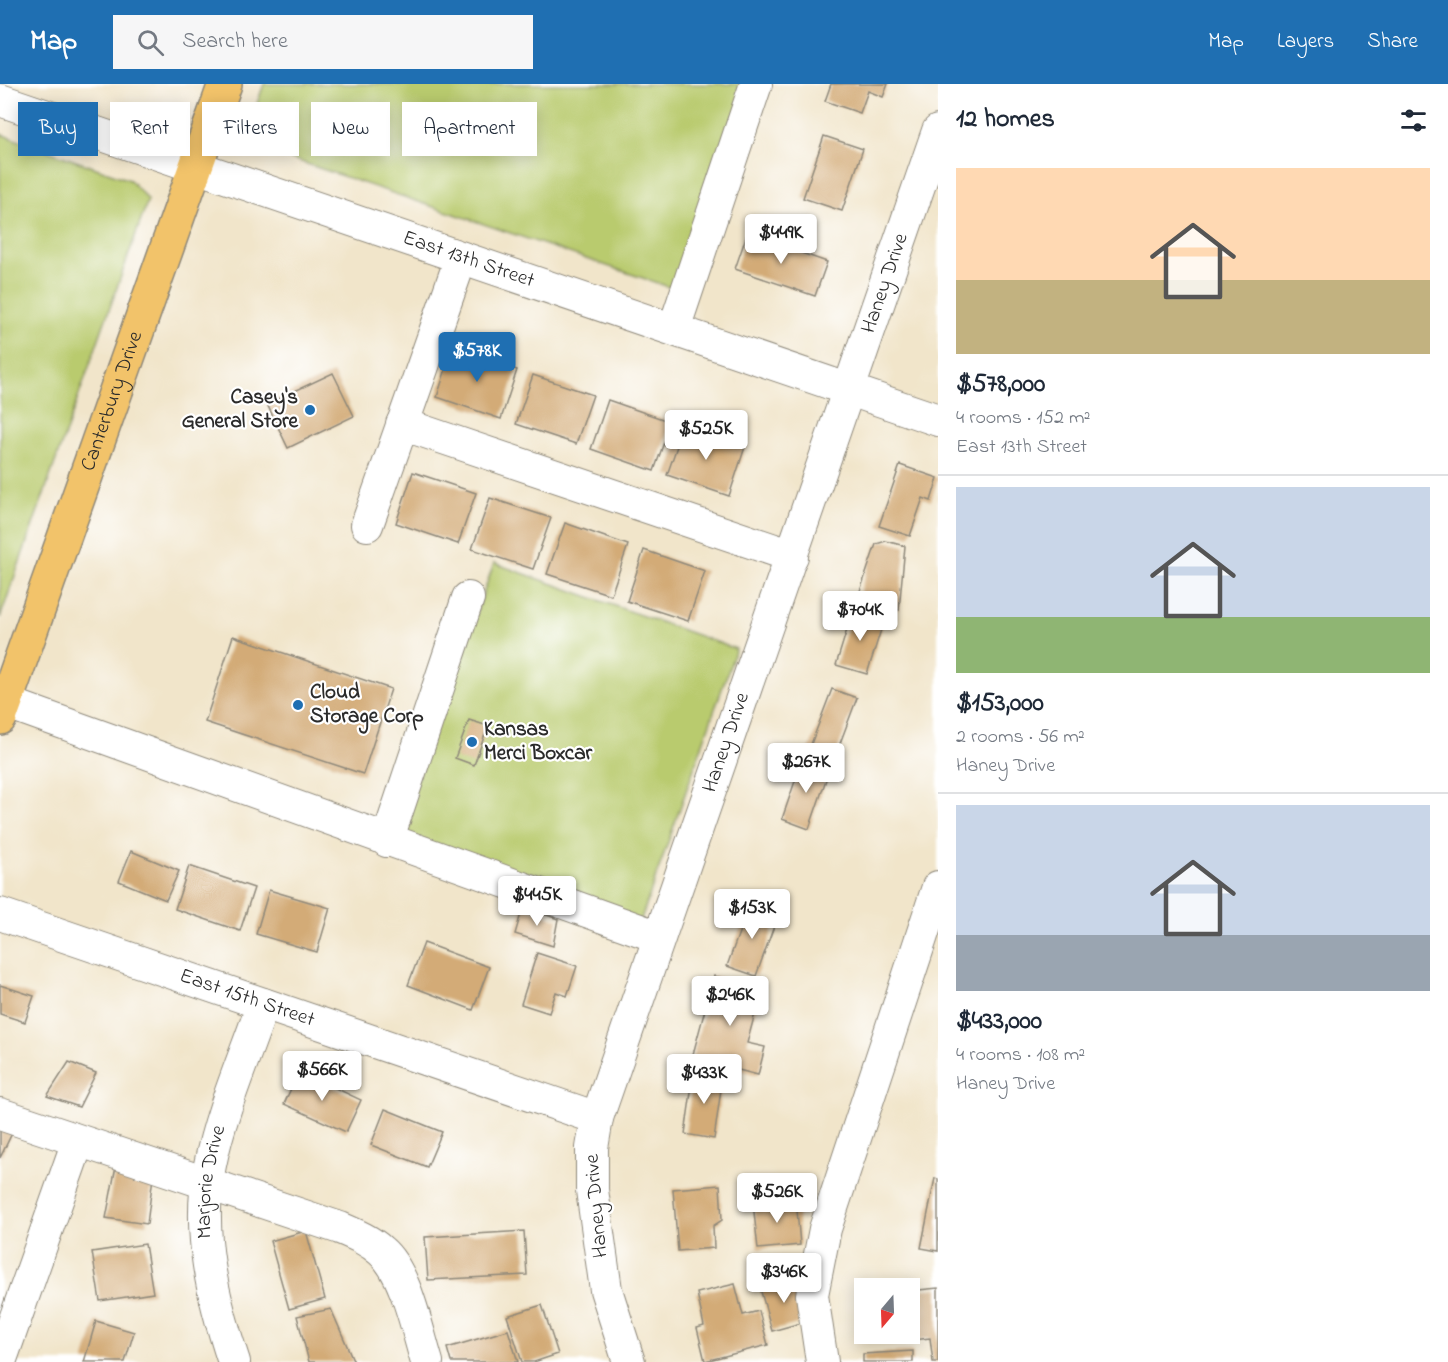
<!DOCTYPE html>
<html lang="en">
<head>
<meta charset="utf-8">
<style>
	body { margin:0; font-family:"Indie Flower",sans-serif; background:#f6f6f7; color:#1f2937; height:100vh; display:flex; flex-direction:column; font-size:22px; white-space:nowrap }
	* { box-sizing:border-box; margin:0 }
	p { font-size:20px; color:#747a83 }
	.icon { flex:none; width:33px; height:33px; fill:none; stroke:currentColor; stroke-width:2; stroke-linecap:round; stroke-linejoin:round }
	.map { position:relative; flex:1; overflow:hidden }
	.drawer { display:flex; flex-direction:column; background:#fff; width:510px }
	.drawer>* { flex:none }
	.guide { position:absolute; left:18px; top:18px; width:570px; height:54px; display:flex; gap:12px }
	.needle { width:39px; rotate:199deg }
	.buttons { position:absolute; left:854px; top:1194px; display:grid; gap:12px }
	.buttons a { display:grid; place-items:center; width:66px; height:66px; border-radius:0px; background:#fff; box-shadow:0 3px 15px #0003; font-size:30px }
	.price { position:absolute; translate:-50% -51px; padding:0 14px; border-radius:6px; background:#fff; color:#222; font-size:20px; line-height:39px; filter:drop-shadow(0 2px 3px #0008) }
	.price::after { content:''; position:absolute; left:50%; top:36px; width:18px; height:14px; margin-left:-9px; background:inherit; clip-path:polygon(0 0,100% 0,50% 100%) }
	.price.active { background:#1f6fb2; color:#fff }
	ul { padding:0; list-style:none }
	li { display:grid; align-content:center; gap:12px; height:318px; padding:0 18px }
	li+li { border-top:2px solid #e0e1e3 }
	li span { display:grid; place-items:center; height:186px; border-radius:0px; color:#555 }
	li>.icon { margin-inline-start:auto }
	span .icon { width:108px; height:108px; fill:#fffc; stroke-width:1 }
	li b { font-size:26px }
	h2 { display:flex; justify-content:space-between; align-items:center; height:72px; padding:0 18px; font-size:26px }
	.pill { padding:0 21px; border-radius:0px; background:#fff; box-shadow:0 3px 15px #0003; font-size:21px; line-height:54px }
	.pill.active { background:#1f6fb2; color:#fff }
	header { display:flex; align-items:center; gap:36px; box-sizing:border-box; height:84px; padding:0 30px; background:#1f6fb2; color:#fff }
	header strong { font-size:28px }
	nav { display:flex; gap:33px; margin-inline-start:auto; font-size:21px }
	.search { width:420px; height:54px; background:#f6f6f7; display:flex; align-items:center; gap:15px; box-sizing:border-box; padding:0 21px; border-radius:0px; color:#747a83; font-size:22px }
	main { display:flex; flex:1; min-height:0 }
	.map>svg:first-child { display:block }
</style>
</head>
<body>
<header>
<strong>Map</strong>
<div class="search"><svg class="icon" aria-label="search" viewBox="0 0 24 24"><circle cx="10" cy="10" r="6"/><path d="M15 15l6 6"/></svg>Search here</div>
<nav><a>Map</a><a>Layers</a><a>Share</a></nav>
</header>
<main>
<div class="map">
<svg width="938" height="1278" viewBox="0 0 938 1278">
	<rect width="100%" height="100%" fill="#fff"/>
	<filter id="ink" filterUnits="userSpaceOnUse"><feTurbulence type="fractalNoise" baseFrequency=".0167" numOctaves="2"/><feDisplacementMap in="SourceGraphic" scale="12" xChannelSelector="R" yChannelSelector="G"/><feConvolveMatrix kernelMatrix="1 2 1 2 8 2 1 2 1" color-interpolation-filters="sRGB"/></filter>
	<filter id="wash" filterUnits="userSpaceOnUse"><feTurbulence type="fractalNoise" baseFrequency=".008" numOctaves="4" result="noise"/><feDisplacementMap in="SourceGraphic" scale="24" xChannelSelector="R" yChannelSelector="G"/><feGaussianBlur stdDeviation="1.35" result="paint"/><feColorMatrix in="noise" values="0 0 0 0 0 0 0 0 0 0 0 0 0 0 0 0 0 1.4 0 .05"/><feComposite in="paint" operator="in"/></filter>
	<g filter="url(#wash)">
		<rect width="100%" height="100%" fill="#f1e5ca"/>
		<g fill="#b9cb6e" stroke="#727b4c" stroke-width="1.5">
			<polygon points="264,0 749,0 678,206 254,62 248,45"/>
			<polygon points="0,50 130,96 148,116 0,534"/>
			<polygon points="494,479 736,565 640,838 397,753"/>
		</g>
		<g id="blocks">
			<g fill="#d3ab77">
				<polygon points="831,0 888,0 883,13 868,7 860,29 825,17"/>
				<polygon points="824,52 863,65 842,127 803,114"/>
				<polygon points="747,150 827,178 815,212 735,185"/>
				<polygon points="453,263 517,286 501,335 437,313"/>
				<polygon points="333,289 354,332 288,364 267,320"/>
				<polygon points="533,291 593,311 576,360 516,340"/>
				<polygon points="608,316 671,338 654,387 591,365"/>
				<polygon points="684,342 745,363 729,412 667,391"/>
				<polygon points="900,381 938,394 931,417 923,414 910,452 879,442"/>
				<polygon points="413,388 476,409 458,460 396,439"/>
				<polygon points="490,414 551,434 533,485 472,465"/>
				<polygon points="565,439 628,461 611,511 547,490"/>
				<polygon points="886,457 905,462 899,526 857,516 876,460"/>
				<polygon points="644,466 705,487 688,537 627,517"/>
				<polygon points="853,526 884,536 867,590 836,581"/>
				<polygon points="233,552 391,605 363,690 205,638"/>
				<polygon points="832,605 857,614 833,678 808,668"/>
				<polygon points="469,636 488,642 474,681 455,674"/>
				<polygon points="803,674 830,684 809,745 782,735"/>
				<polygon points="131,767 179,787 166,816 119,797"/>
				<polygon points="189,782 254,804 240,847 175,825"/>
				<polygon points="269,806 330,824 317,868 256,850"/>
				<polygon points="749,821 778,831 756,892 727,882"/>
				<polygon points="523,823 558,835 553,862 515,850"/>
				<polygon points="424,859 489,883 473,926 408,901"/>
				<polygon points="537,869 577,882 567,912 556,908 549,929 521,920"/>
				<polygon points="714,892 762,904 747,959 765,963 758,991 692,974"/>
				<polygon points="0,901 34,912 25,938 0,930"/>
				<polygon points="69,978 96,989 79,1023 47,1012"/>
				<polygon points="299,987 361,1016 346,1048 284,1020"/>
				<polygon points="694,987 723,991 714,1055 685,1050"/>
				<polygon points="385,1025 442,1048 427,1083 371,1061"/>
				<polygon points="0,1038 14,1045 0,1074"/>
				<polygon points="117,1077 153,1093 147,1140 106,1134"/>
				<polygon points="935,1094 938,1095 938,1167 921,1164"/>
				<polygon points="720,1101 722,1136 713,1142 714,1164 678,1167 673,1105"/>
				<polygon points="796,1114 800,1161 758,1165 753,1119"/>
				<polygon points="306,1147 325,1215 289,1225 270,1157"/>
				<polygon points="524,1147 527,1191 428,1196 425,1153"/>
				<polygon points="145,1160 153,1209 100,1217 92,1168"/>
				<polygon points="796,1194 808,1237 772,1247 760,1204"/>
				<polygon points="735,1200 743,1231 759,1227 768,1261 705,1277 697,1244 704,1242 697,1209"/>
				<polygon points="938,1204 938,1278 933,1278 930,1254 913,1256 909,1207"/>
				<polygon points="542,1221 558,1270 534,1278 522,1278 507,1232"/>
				<polygon points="331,1225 354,1278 309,1278 297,1232"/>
				<polygon points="96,1237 134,1248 125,1278 84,1278"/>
				<polygon points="508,1246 518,1278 451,1278 447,1264"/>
				<polygon points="913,1267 913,1278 863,1278 863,1270"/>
			</g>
		</g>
	</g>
	<g filter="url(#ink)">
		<use href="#blocks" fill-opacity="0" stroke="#8e887a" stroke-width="1.5"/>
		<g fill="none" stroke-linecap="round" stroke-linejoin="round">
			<defs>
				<g id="minor">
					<path id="s1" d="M0 16 938 336"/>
					<polyline points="674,245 756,0"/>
					<polyline points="402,340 792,472"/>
					<polyline points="367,441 461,174"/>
					<polyline points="5,618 659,853"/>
					<polyline points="387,757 468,514"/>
					<path id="s2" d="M0 830 597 1034"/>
					<path d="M0 1030 340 1144C354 1150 369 1156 381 1167 406 1188 417 1246 427 1278"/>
					<polyline points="0,1278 78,1057"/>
					<path id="s3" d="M234 1278C213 1215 196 1147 210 1081 221 1026 245 973 263 920"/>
					<path id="s4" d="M629 1278 606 1206 592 1106V1064L597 1034 938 47"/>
					<polyline points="822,1278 812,1211 825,1145 938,803"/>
				</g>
				<g id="major">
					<path id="s5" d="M0 634 225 0"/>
				</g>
			</defs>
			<use href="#minor" stroke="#8e887a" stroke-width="34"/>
			<use href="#major" stroke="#8e887a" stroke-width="36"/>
			<use href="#minor" stroke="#fff" stroke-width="32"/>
			<use href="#major" stroke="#f2c36a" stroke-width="33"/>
		</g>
	</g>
	<g fill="#1f6fb2" stroke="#fff" stroke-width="2">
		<circle cx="310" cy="326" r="6"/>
		<circle cx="298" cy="621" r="6"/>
		<circle cx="472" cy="658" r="6"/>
	</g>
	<g text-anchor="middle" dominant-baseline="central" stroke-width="4.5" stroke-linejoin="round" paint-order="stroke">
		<g font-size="21" fill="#2b2b2b" stroke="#fff">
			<text stroke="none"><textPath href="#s1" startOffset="495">East 13th Street</textPath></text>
			<text stroke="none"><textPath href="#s4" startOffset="1132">Haney Drive</textPath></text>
			<text stroke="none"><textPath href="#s5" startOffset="336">Canterbury Drive</textPath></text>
			<text stroke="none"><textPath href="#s4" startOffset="646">Haney Drive</textPath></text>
			<text stroke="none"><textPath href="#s2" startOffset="261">East 15th Street</textPath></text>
			<text stroke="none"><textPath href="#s3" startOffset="184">Marjorie Drive</textPath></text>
			<text transform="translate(597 1122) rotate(-95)">Haney Drive</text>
		</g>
		<g font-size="21" font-weight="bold" fill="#2b2b2b" stroke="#fff" text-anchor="start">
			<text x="298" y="314" text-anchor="end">Casey's<tspan x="298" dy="24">General Store</tspan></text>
			<text x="310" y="609">Cloud<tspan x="310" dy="24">Storage Corp</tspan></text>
			<text x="484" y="646">Kansas<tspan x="484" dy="24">Merci Boxcar</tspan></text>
		</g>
	</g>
</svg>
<div class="buttons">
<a><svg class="needle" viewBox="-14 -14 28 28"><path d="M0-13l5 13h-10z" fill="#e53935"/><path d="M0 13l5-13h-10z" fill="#747a83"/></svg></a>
</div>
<b class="price" style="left:781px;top:181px">$449K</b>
<b class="price active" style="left:477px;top:299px">$578K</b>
<b class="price" style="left:706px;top:377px">$525K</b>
<b class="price" style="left:860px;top:558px">$704K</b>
<b class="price" style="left:806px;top:710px">$267K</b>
<b class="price" style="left:537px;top:843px">$445K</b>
<b class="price" style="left:752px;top:856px">$153K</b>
<b class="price" style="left:730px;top:943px">$246K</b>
<b class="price" style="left:322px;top:1018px">$566K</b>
<b class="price" style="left:704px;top:1021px">$433K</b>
<b class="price" style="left:777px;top:1140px">$526K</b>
<b class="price" style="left:784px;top:1220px">$346K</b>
<div class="guide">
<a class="pill active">Buy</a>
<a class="pill">Rent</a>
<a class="pill">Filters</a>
<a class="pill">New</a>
<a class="pill">Apartment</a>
</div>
</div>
<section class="drawer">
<h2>12 homes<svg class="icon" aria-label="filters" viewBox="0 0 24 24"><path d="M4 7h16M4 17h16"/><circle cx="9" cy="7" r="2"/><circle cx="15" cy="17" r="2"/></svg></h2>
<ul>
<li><span style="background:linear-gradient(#ffd9b3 60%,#c2b280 0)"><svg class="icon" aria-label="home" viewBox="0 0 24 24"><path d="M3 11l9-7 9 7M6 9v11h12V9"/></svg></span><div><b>$578,000</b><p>4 rooms · 152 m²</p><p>East 13th Street</p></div></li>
<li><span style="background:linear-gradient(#c9d6e8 70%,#8fb573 0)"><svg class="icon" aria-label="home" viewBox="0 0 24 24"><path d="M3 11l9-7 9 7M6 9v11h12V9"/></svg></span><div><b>$153,000</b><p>2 rooms · 56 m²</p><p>Haney Drive</p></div></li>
<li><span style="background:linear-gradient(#c9d6e8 70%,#9aa5b1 0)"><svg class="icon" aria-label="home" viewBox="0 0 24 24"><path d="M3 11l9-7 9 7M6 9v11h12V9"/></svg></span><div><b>$433,000</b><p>4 rooms · 108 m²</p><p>Haney Drive</p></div></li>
</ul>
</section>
</main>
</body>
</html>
